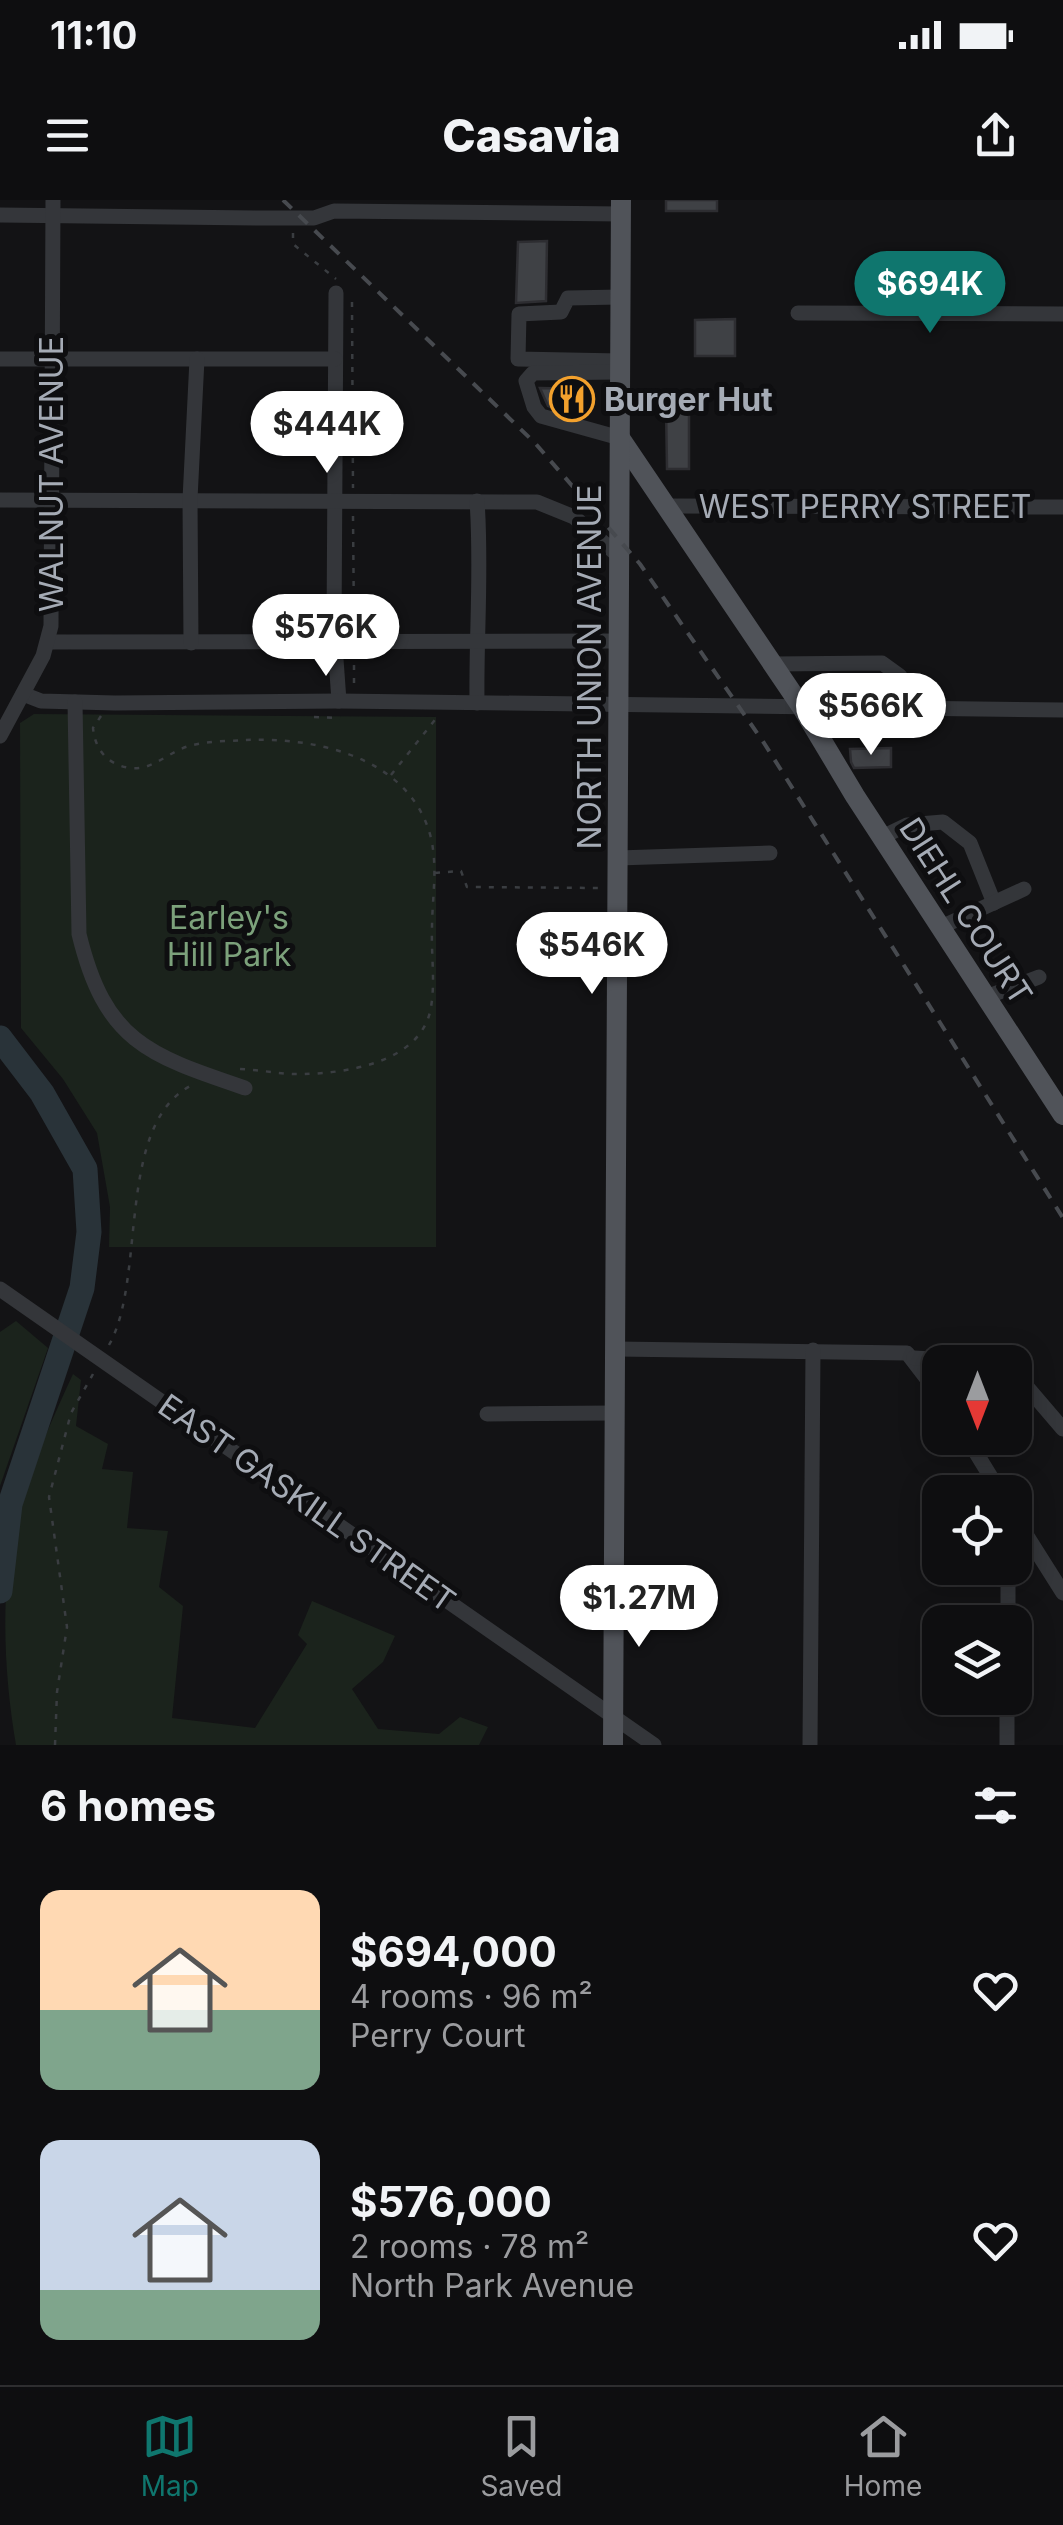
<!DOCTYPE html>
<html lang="en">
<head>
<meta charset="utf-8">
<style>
	body { margin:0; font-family:Inter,sans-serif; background:#171719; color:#f1f3f6; height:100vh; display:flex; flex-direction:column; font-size:38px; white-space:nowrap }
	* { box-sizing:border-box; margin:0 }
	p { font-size:32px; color:#9b9c9f }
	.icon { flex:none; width:55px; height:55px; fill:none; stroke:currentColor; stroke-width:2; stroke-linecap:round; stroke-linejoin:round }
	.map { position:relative; height:1545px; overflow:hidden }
	.panel { display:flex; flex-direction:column; background:#0e0e10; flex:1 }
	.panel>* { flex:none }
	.needle { width:65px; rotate:180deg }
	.controls { position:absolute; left:922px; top:1145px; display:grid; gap:20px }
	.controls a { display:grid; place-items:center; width:110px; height:110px; border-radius:20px; background:#0e0e10; box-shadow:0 5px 25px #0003,0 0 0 2px #2e2e30; font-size:50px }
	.price { position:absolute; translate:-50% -85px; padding:0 22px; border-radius:35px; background:#fff; color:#222; font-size:32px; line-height:65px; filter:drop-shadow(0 2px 5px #0008) }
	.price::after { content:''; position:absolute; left:50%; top:60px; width:30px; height:22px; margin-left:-15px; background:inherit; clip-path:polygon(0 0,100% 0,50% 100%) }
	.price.on { background:#0f766e; color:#fff }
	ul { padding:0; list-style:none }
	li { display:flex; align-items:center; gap:30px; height:250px; padding:0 40px }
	li span { display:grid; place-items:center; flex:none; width:280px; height:200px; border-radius:20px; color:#555 }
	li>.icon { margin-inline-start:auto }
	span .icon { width:120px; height:120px; fill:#fffc; stroke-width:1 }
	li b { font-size:42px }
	h2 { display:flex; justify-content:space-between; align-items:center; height:120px; padding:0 40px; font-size:42px }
	.status { display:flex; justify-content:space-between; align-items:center; height:70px; padding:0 50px; background:#0e0e10; direction:ltr }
	.status svg { height:28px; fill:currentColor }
	header { display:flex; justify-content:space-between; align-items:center; height:130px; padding:0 40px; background:#0e0e10; font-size:45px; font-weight:800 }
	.tabs { display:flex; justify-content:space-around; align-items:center; height:140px; border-top:2px solid #2e2e30; background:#0e0e10; font-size:28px; color:#9b9c9f }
	.tabs a { display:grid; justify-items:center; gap:5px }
	.tabs .on { color:#0f766e }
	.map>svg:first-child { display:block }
</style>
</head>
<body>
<div class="status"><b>11:10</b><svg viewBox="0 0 49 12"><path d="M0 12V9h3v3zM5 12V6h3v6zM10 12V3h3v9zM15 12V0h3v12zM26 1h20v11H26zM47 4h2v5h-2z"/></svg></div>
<header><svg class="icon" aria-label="menu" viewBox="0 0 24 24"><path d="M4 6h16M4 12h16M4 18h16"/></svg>Casavia<svg class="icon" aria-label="share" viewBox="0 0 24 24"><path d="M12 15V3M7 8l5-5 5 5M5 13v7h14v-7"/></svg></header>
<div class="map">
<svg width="1063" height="1545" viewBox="0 0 1063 1545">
	<rect width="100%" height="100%" fill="#131315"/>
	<g fill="#1b231c">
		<polygon points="34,514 436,517 436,1047 109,1047 110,1007 97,933 63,879 21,828 20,523"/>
		<polygon points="16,1121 48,1148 0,1286 0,1132"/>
		<path d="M73 1174 81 1180 76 1226 108 1244 102 1269 133 1272 127 1328 168 1331 159 1387 183 1406 172 1518 255 1528 307 1444 298 1435 312 1401 395 1436 383 1462 352 1489 378 1529 439 1534 460 1517 488 1527 479 1545H16C4 1475 0 1394 15 1324 28 1272 51 1222 73 1174Z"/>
	</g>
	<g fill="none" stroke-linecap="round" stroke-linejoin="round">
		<polyline stroke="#293339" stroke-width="25" points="0,838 42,893 85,969 89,1032 82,1088 10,1304 0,1391"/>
	</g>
	<g fill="#3f4145" stroke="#2d2d31" stroke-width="2.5">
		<rect x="666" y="0" width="51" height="11"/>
		<polygon points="547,41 546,101 516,103 518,42"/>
		<polygon points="735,119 735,156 695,156 695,120"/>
		<polygon points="540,188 587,189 587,205 561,204 560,210 548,206"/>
		<polygon points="689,205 689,269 667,269 666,206"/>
		<polygon points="891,548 891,567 854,568 851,562 850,549"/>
	</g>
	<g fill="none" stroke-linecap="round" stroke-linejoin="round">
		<g stroke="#3a3d41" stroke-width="2.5" stroke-dasharray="5 8" stroke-linecap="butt">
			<polyline points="293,33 293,44 336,79"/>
			<polyline points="352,102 353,288"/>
			<polyline points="353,316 354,428"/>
			<polyline points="354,483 354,456"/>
			<path d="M101 516 93 528C95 550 108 565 130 568 154 571 171 549 193 545 210 541 229 541 246 540 318 537 411 558 431 638 438 669 432 698 432 729 431 757 436 785 430 812 418 862 348 873 304 874 281 875 259 869 236 869"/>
			<polyline points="314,517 340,518"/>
			<polyline points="391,575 438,516"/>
			<polyline points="435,673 461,671 467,687 601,688"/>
			<path d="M109 1145C147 1078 115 924 192 885"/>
			<polyline points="55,1545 57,1492 67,1427 49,1297 71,1213 93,1174"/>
		</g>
		<g stroke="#34363a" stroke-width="15">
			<polyline points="0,15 259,18 314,18 334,11 621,14"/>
			<polyline points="336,93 334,431 339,501"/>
			<polyline points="620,97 568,98 561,112 519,114 518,159 620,161"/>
			<polyline points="798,113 1063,114"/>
			<polyline points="0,159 335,159"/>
			<polyline points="620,172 533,173 526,181 534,207 541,216 620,238"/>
			<polyline points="0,300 537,302 574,317 620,357"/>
			<path d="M477 301C482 369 476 435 477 503"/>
			<polyline points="667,306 1063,307"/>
			<polyline points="48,442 619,441"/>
			<polyline points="191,443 190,299 197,159"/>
			<polyline points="774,464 882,463 900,476 907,509"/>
			<polyline points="23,494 41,501 115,503 339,501 1063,510"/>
			<path d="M75 502 79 734C105 841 147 855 245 888"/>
			<polyline points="0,536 43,456 51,426 53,0"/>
			<polyline points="882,637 907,625 943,622 970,643 994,703"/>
			<polyline points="618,658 770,653"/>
			<polyline points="941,727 1024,689"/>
			<polyline points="986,797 1039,777"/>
			<polyline points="0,1089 654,1545"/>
			<polyline points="616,1149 907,1153 940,1196"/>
			<polyline points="914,1158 985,1162"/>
			<polyline points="1015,1173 1063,1229"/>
			<polyline points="487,1214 615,1213"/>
			<polyline points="967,1238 1000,1292"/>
			<polyline points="1015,1317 1063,1393"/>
			<polyline points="1008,1422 1008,1368"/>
			<polyline points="810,1545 813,1150"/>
			<polyline points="1007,1545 1007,1498"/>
		</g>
		<g stroke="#505359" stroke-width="20">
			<polyline points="620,238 803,509 855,596 1063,915"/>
			<polyline points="613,1545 621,0"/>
		</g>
		<polyline stroke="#474a4f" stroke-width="4" stroke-dasharray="12 10" stroke-linecap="butt" points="283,0 535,243 640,364 764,543 1063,1018"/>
	</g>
	<defs>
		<symbol id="restaurant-ring" viewBox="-11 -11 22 22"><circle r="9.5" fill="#0e0e10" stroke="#f3a12d" stroke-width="1.5"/><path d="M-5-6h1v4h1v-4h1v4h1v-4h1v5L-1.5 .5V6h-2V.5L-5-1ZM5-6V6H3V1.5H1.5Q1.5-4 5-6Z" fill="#f3a12d"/></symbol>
	</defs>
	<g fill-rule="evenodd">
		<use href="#restaurant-ring" x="547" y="174" width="50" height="50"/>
	</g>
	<g text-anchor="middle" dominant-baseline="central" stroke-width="10" stroke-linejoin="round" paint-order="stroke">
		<g font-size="32" font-weight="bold" fill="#a5abb5" stroke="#0e0e10" text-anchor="start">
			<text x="604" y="199">Burger Hut</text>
		</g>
		<g font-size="32" fill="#a5abb5" stroke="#0e0e10">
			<text transform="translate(51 274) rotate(-90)">WALNUT AVENUE</text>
			<text x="865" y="306">WEST PERRY STREET</text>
			<text transform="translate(589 467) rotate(-90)">NORTH UNION AVENUE</text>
			<text transform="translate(966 711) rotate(57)">DIEHL COURT</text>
			<text transform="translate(307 1303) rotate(35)">EAST GASKILL STREET</text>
		</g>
		<g font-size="32" fill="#7ca17b" stroke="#0e0e10">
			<text x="229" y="717">Earley's<tspan x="229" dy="37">Hill Park</tspan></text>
		</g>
	</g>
</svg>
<div class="controls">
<a><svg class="needle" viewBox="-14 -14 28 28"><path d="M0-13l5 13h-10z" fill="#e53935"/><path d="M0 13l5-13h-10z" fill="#9b9c9f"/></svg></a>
<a><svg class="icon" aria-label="locate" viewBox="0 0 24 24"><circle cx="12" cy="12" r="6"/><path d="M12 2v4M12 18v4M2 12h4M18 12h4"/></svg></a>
<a><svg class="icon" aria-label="layers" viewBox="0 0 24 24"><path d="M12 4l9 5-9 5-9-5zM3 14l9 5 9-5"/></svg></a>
</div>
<b class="price on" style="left:930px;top:136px">$694K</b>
<b class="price" style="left:327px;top:276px">$444K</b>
<b class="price" style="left:326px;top:479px">$576K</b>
<b class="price" style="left:871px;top:558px">$566K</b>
<b class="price" style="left:592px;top:797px">$546K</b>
<b class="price" style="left:639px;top:1450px">$1.27M</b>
</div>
<section class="panel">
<h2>6 homes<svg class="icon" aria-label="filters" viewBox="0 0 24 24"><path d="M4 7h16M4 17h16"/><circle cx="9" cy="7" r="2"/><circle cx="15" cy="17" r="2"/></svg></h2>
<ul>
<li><span style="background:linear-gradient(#ffd9b3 60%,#7fa58c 0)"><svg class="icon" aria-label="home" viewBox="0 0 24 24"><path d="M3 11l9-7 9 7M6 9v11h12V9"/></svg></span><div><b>$694,000</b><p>4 rooms · 96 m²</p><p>Perry Court</p></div><svg class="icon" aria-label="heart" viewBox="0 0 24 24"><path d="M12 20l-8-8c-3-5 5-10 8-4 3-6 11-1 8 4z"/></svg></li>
<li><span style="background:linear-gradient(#c9d6e8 75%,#7fa58c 0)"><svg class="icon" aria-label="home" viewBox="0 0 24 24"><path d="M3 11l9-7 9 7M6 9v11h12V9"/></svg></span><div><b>$576,000</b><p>2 rooms · 78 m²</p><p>North Park Avenue</p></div><svg class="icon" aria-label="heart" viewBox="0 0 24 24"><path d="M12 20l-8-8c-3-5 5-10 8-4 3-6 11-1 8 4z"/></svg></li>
</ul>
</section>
<nav class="tabs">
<a class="on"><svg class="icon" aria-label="map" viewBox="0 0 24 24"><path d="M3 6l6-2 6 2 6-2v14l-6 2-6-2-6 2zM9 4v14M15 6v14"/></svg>Map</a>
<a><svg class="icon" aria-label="saved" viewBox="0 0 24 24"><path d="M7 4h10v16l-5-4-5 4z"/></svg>Saved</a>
<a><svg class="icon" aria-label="home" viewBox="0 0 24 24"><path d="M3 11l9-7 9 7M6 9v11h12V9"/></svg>Home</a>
</nav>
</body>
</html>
